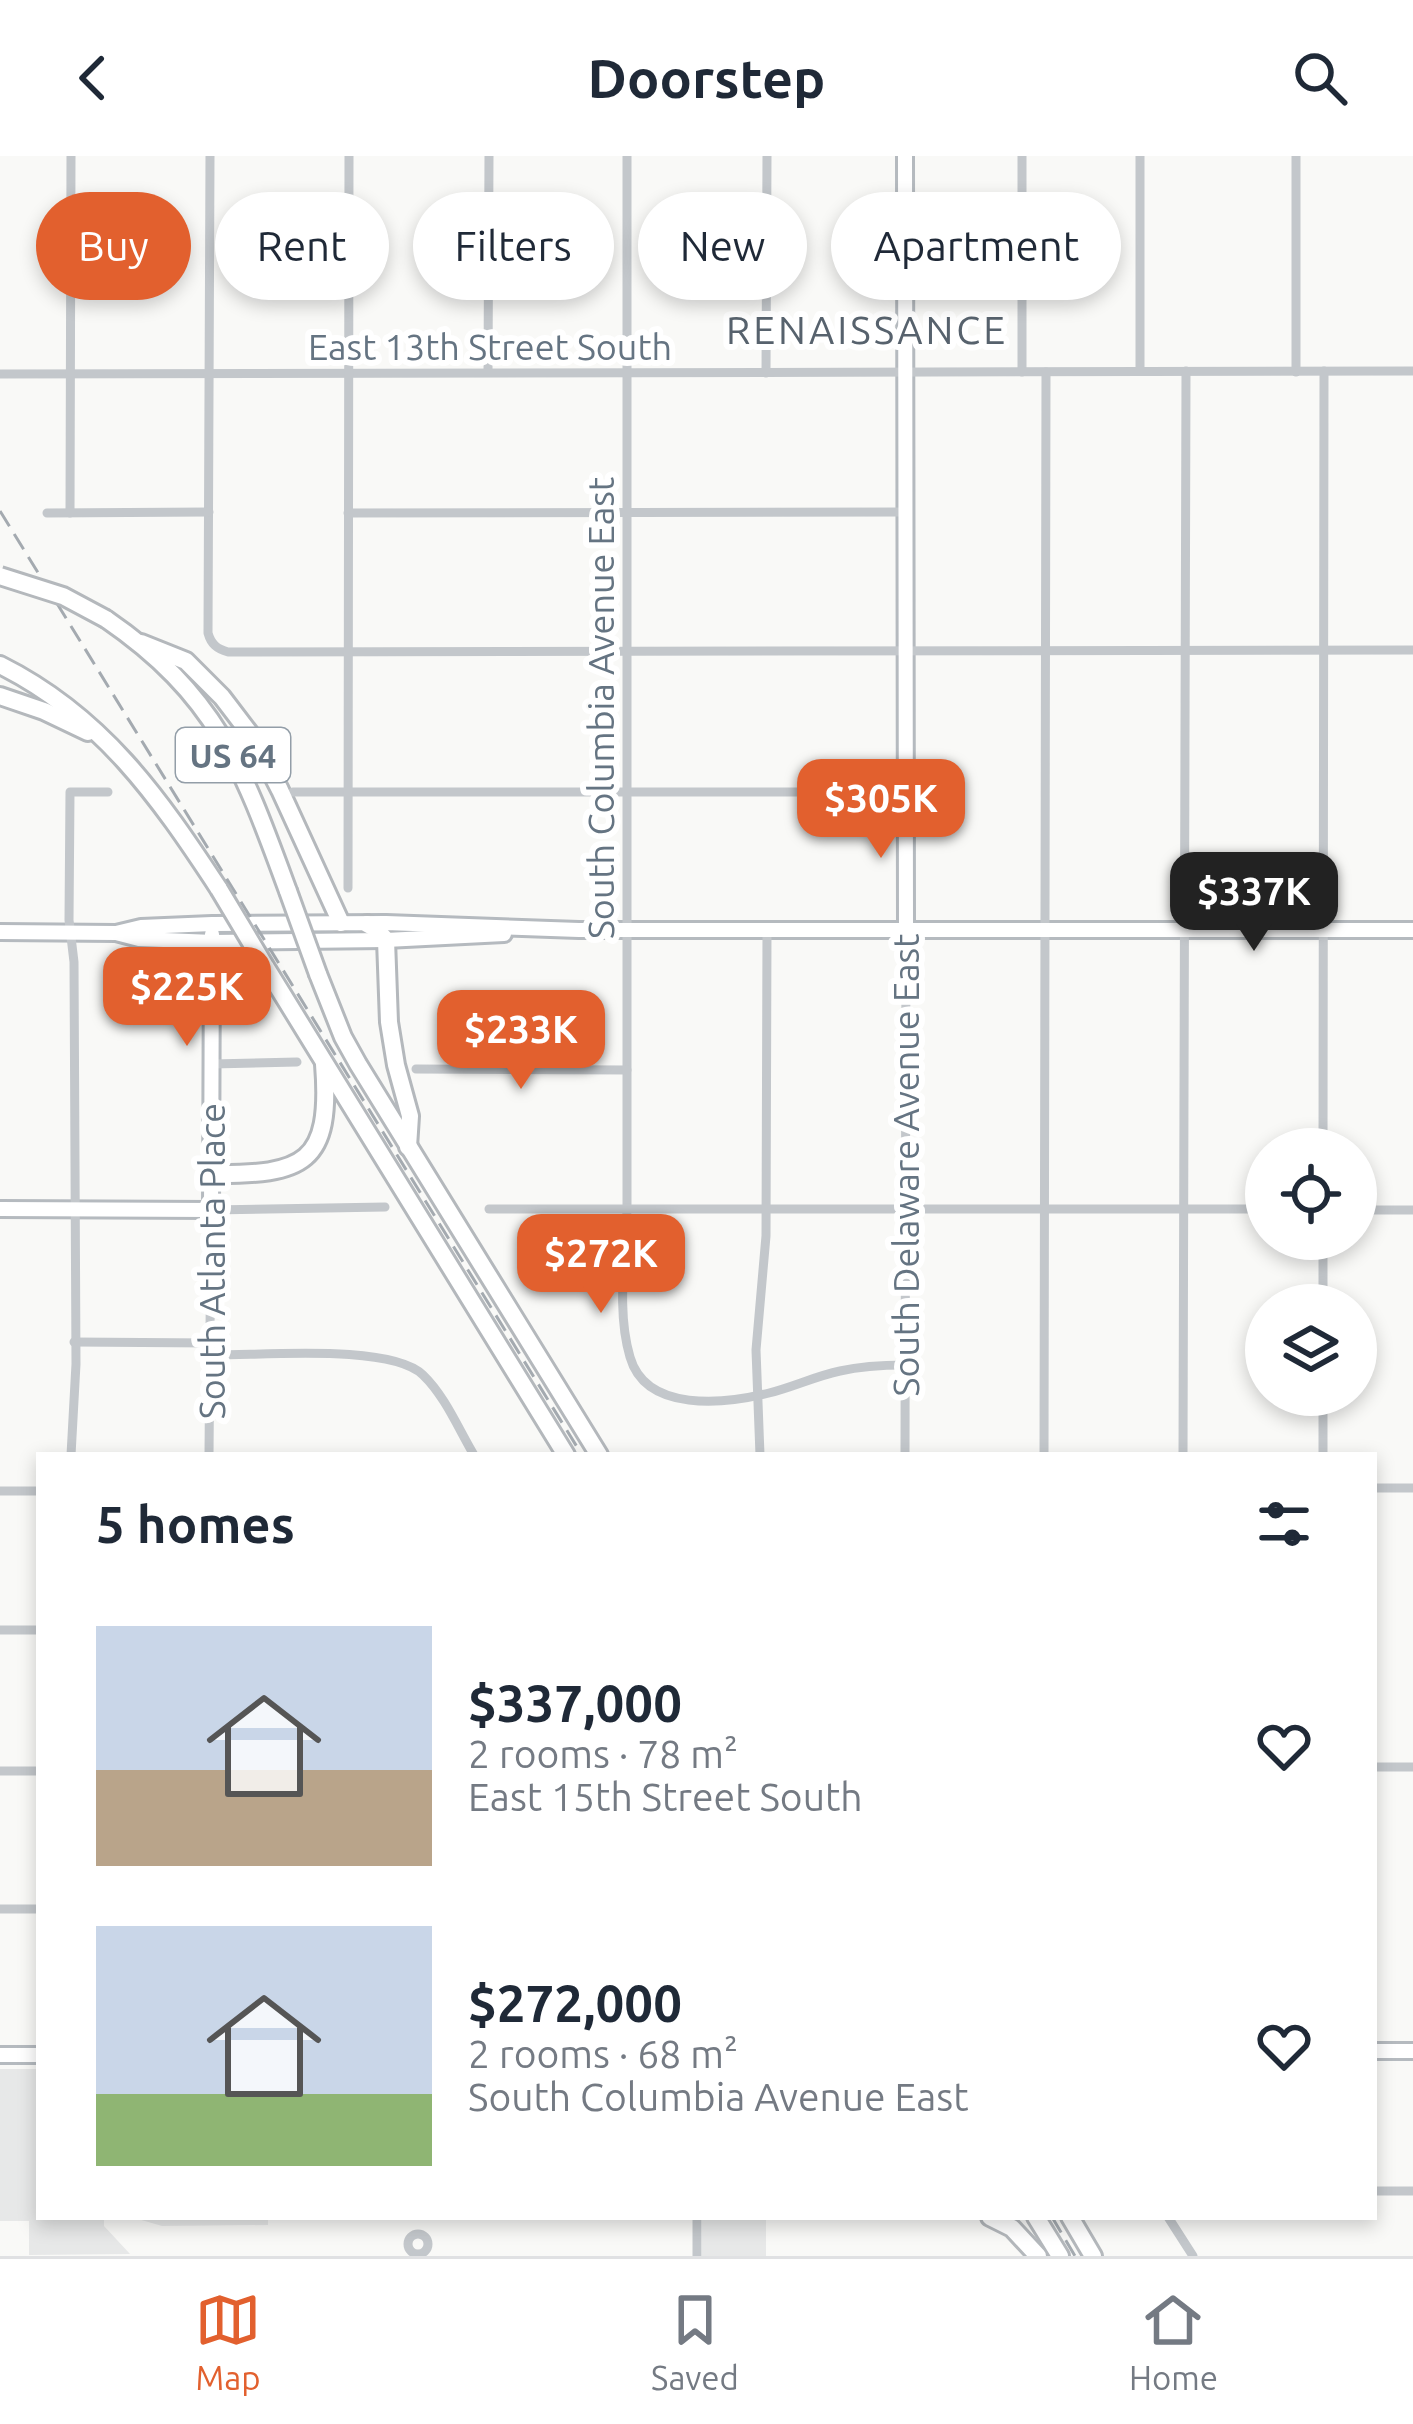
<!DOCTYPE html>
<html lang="en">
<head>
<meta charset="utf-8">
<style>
	body { margin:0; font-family:Ubuntu,sans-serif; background:#f6f6f7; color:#1f2937; height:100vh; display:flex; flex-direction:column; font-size:45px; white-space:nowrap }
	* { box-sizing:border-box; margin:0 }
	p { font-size:39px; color:#747a83 }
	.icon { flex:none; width:66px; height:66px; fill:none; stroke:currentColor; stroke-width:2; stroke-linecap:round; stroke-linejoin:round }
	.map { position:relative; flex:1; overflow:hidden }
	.panel { position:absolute; left:36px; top:1296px; width:1341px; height:768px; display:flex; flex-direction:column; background:#fff; border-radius:0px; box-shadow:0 6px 18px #0003 }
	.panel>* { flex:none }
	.top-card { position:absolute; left:36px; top:36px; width:1341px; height:108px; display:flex; gap:24px }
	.buttons { position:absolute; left:1245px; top:972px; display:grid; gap:24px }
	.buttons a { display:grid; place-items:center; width:132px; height:132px; border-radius:50%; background:#fff; box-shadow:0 6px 18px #0003; font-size:60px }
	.price { position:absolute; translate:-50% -102px; padding:0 27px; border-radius:24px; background:#e2602e; color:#fff; font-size:39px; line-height:78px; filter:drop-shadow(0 3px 6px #0008) }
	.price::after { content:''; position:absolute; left:50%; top:72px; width:36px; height:27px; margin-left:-18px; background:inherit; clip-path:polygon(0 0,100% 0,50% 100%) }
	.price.on { background:#222; color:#fff }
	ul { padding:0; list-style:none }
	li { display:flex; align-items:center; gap:36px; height:300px; padding:0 60px }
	li span { display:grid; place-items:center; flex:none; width:336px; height:240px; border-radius:0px; color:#555 }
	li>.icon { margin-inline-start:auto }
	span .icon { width:144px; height:144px; fill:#fffc; stroke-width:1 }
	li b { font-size:51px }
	h2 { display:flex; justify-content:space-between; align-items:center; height:144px; padding:0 60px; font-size:51px }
	.pill { padding:0 42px; border-radius:54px; background:#fff; box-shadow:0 6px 18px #0003; font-size:42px; line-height:108px }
	.pill.on { background:#e2602e; color:#fff }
	header { display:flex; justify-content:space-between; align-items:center; height:156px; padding:0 60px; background:#fff; font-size:54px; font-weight:700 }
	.tabs { display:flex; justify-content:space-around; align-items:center; height:168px; border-top:3px solid #e0e1e3; background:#fff; font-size:33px; color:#747a83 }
	.tabs a { display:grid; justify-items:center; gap:6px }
	.tabs .on { color:#e2602e }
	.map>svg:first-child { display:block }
</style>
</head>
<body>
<header><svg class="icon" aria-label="back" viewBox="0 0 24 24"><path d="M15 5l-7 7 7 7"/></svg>Doorstep<svg class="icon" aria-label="search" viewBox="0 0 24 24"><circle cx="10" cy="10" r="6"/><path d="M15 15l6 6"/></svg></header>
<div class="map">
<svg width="1413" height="2100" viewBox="0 0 1413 2100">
	<rect width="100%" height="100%" fill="#f9f9f7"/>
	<g fill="#e7e8e8">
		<polygon points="0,1913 39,1913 39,2061 104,2061 104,2070 130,2098 29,2099 29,2065 0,2065"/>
		<polygon points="131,2061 268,2061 268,2069 162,2070"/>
		<rect x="702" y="2061" width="64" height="39"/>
	</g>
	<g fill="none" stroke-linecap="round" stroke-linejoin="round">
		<defs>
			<g id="secondary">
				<polyline points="905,0 906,774"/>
				<polyline points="0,776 116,777 139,783 213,786 386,784 504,778"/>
				<polyline points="116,777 141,771 212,768 386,767 579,774 1413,774"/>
				<polyline points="0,1053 211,1054 212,778"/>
				<polyline points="1374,1895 1413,1895"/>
				<polyline points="0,1899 39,1899"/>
			</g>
			<g id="highway">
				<path d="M106 463C218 540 243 613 288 735"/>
				<polyline points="141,487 186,505 222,541 254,583 280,634 341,767"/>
				<path d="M0 509C102 560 158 640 219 733"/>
				<polyline points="0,540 44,555 88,576"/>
				<polyline points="367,768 376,773 386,784 389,866 396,909 410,960 408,991"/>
				<polyline points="265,810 566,1299"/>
				<polyline points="318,818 343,881 358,908 599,1299"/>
				<path d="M211 1018C304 1019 332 1008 324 908"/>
				<polyline points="990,2061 1012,2072 1038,2100"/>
				<polyline points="1036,2061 1060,2100"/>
				<polyline points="1070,2061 1093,2100"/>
			</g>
		</defs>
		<use href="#secondary" stroke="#b5babf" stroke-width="20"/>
		<use href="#highway" stroke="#b4b8bc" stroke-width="22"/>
		<g stroke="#c3c7cb" stroke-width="9">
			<path d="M210 0 208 477C211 488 217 493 228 496L1413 494"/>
			<path d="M627 0V1052C626 1101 616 1153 630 1201 646 1257 725 1248 769 1237 793 1231 816 1220 840 1215 862 1210 884 1209 905 1209"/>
			<polyline points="1140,215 1140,0"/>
			<polyline points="488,216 489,0"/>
			<polyline points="1022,216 1022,0"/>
			<polyline points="1296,216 1296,0"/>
			<polyline points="766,217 767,0"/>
			<polyline points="0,218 1413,215"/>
			<polyline points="47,357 209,356"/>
			<polyline points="70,357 71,0"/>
			<polyline points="348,357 905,356"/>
			<polyline points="293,636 906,636"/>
			<polyline points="348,732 349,0"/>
			<polyline points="212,908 297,906"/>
			<polyline points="416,913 627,914"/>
			<polyline points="1323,993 1324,215"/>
			<polyline points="489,1053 1266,1053"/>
			<polyline points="1356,1054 1413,1054"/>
			<polyline points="1323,1083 1323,1149"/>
			<polyline points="74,1186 210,1187"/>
			<path d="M210 1199C258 1200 390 1187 423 1219 445 1240 459 1274 474 1299"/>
			<polyline points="1323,1239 1323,1299"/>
			<polyline points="71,1299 76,1208 74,806 69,764 70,636 108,636"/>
			<polyline points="209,1299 211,1054 385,1051"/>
			<polyline points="760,1299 756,1194 766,1080 767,774"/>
			<polyline points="905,1299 906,774"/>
			<polyline points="1044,1299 1046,216"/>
			<polyline points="1183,1299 1186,215"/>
			<polyline points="1374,1332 1413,1332"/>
			<polyline points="0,1335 39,1335"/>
			<polyline points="0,1474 39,1474"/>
			<polyline points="1374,1611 1413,1611"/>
			<polyline points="0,1615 39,1615"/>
			<polyline points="0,1753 39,1753"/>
			<polyline points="1374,2035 1413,2035"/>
			<polyline points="1168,2061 1193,2100"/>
			<circle cx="418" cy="2088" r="10"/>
			<polyline points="697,2100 697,2061"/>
		</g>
		<use href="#secondary" stroke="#fff" stroke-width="14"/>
		<use href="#highway" stroke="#fff" stroke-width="16"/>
		<g stroke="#a4aab0" stroke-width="3" stroke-dasharray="18 9" stroke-linecap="butt">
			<polyline points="0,355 582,1299"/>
			<polyline points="1052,2061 1075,2100"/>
		</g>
		<defs>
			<g id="highway-bridge">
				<polyline points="0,420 63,440 106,463"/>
				<polyline points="219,733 265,810"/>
				<polyline points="288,735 318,818"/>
			</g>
		</defs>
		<use href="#highway-bridge" stroke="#b4b8bc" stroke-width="22" stroke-linecap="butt"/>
		<use href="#highway-bridge" stroke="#fff" stroke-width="16"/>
	</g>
	<g text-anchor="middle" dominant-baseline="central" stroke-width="12" stroke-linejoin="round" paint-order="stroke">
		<rect fill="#fff" stroke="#939ea8" stroke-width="3" x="176" y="572" width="114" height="54" rx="9"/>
		<g font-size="33" font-weight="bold" fill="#657482">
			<text x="233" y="599">US 64</text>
		</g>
		<g font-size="36" fill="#657482" stroke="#fff">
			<text x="490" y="190">East 13th Street South</text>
			<text transform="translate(600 552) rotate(-90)">South Columbia Avenue East</text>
			<text transform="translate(905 1009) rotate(-90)">South Delaware Avenue East</text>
			<text transform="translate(211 1105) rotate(-90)">South Atlanta Place</text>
		</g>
		<g font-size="39" letter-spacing="3" fill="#57626d" stroke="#fff">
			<text x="867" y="173">RENAISSANCE</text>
		</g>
	</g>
</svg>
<div class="buttons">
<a><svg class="icon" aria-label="locate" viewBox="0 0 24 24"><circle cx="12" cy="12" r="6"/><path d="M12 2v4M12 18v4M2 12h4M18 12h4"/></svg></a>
<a><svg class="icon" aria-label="layers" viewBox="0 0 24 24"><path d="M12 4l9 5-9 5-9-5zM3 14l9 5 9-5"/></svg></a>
</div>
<b class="price" style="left:881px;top:705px">$305K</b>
<b class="price on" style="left:1254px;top:798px">$337K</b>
<b class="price" style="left:187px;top:893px">$225K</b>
<b class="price" style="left:521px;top:936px">$233K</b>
<b class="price" style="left:601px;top:1160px">$272K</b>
<div class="top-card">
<a class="pill on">Buy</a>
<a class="pill">Rent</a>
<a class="pill">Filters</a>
<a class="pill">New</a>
<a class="pill">Apartment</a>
</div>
<section class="panel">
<h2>5 homes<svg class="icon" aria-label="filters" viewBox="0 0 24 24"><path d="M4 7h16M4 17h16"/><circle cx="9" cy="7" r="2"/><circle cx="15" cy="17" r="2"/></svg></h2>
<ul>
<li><span style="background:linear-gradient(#c9d6e8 60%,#b9a48a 0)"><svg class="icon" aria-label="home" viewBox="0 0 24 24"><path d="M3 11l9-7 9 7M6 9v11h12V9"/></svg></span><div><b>$337,000</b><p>2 rooms · 78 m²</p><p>East 15th Street South</p></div><svg class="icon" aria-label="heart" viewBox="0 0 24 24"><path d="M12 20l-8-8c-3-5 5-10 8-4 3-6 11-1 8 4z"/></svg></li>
<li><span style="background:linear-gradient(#c9d6e8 70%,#8fb573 0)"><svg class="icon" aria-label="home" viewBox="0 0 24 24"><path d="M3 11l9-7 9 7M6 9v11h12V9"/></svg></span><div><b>$272,000</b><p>2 rooms · 68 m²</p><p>South Columbia Avenue East</p></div><svg class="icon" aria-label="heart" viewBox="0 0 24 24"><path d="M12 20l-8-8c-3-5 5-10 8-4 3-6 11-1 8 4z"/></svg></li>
</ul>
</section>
</div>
<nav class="tabs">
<a class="on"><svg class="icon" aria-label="map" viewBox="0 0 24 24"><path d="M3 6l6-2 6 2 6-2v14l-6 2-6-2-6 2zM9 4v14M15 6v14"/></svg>Map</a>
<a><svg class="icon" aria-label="saved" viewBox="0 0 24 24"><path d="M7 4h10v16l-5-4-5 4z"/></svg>Saved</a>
<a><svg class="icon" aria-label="home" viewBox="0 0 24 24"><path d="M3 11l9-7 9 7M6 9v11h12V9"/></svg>Home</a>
</nav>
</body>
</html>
